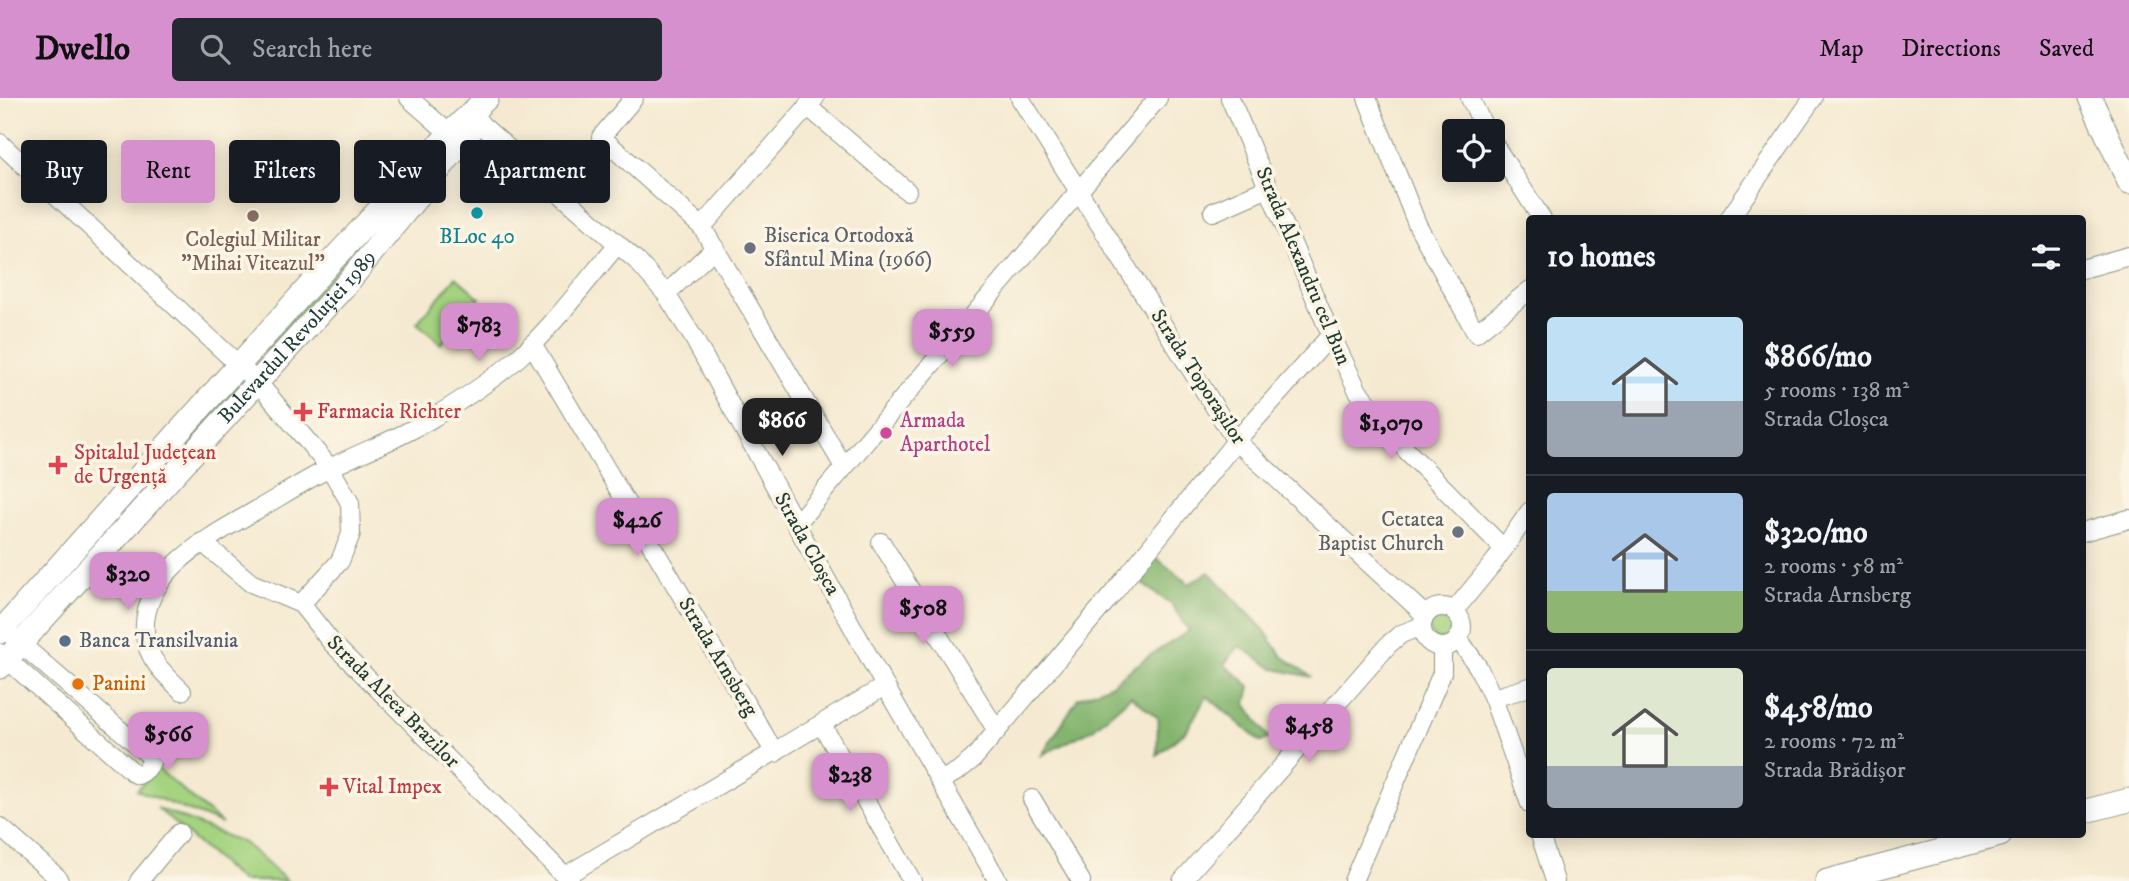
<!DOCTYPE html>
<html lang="en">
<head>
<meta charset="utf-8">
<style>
	body { margin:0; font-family:"IM FELL DW Pica",serif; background:#242831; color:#f1f3f6; height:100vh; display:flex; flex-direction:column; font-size:26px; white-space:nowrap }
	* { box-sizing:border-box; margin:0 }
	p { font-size:23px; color:#9ea1a6 }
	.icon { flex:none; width:38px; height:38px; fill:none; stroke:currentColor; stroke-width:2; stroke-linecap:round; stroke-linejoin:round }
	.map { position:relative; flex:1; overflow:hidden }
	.side { position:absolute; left:1526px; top:117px; width:560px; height:623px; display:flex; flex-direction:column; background:#171b24; border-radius:7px; box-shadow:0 4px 18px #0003 }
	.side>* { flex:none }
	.top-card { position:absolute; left:21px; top:42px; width:665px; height:63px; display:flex; gap:14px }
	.tools { position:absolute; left:1442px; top:21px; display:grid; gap:14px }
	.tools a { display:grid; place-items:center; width:63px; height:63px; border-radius:7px; background:#171b24; box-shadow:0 4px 18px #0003; font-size:35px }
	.price { position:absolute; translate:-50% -60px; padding:0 16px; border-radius:14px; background:#d690ce; color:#111; font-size:23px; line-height:46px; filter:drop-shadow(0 2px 4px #0008) }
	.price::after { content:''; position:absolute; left:50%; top:42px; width:21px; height:16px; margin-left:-10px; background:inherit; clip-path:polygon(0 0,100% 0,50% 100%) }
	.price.on { background:#222; color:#fff }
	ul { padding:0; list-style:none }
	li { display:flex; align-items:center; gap:21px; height:175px; padding:0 21px }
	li+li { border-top:2px solid #363941 }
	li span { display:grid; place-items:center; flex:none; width:196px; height:140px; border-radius:7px; color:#555 }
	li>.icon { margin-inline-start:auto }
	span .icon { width:84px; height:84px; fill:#fffc; stroke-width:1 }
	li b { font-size:30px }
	h2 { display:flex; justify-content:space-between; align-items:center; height:84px; padding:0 21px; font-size:30px }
	.tag { padding:0 24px; border-radius:7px; background:#171b24; box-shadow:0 4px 18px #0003; font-size:24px; line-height:63px }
	.tag.on { background:#d690ce; color:#111 }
	header { display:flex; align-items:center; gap:42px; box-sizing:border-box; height:98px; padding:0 35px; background:#d690ce; color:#111 }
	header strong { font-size:33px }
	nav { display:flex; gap:38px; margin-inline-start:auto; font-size:24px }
	.search { width:490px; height:63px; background:#242831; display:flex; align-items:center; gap:18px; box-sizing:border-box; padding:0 24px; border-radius:7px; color:#9ea1a6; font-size:26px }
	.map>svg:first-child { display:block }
</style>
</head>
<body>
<header>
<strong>Dwello</strong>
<div class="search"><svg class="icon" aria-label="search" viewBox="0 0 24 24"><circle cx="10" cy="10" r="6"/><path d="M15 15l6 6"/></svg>Search here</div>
<nav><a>Map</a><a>Directions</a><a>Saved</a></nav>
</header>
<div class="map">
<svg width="2129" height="783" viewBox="0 0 2129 783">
	<rect width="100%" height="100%" fill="#fcf5e5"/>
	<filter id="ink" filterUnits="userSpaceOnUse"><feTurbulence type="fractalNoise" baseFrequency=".0143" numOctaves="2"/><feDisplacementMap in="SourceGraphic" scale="14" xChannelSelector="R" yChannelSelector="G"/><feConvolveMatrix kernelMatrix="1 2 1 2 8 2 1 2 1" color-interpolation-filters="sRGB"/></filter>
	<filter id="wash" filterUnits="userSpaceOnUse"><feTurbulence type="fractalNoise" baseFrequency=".00686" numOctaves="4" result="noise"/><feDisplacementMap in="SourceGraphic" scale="28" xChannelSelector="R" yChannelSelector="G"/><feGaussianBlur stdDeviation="1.57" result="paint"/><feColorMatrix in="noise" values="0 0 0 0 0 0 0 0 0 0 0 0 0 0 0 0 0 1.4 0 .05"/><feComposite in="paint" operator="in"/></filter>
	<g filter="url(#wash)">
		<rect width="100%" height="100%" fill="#f5ead1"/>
		<g fill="#a5d380" stroke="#62885a" stroke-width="2">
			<polygon points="431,62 437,68 272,256 265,250"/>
			<polygon points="456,179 480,200 441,246 417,225"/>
			<polygon points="234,284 239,290 36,520 29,514"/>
			<circle cx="1442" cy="529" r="13"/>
			<polygon points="157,670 222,726 137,692"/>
			<polygon points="157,710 244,745 287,783 241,783"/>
		</g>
		<polygon fill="#84b56e" stroke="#527951" stroke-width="2" points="1154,458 1189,486 1209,474 1264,532 1282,558 1312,579 1274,571 1239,548 1224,566 1250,588 1246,606 1269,640 1261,644 1207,598 1186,633 1157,657 1158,620 1131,598 1093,631 1042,657 1078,600 1110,587 1149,558 1189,533 1171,506 1138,483"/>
	</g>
	<g filter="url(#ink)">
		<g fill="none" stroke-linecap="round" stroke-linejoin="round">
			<defs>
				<g id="minor">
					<polyline points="409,0 459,44"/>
					<polyline points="634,0 601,39 702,129 844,369"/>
					<polyline points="1020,0 1236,343 1425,517"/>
					<polyline points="1230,0 1331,237 1358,293 1407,353 1504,451"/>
					<polyline points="1367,0 1417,126 1476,235 1530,192"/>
					<polyline points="1470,0 1486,33"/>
					<polyline points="807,8 907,93"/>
					<polyline points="469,16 637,163 666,196 693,239 885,588 998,783"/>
					<polyline points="0,45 259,286 330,370 350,405 351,436 340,463 301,506"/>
					<polyline points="1493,45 1542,121"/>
					<polyline points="1213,114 1268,90"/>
					<polyline points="1729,121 1813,0"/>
					<polyline points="702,129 815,0"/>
					<polyline points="2082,171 2129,158"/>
					<polyline points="666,196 715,150"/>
					<polyline points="532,246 775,655"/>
					<polyline points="796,426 1158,0"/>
					<polyline points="2082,434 2129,421"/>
					<polyline points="202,444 251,485 301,506 332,545 570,783"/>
					<polyline points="881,444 997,633"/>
					<circle cx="1442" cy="529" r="20"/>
					<polyline points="1454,513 1495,463 1530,413"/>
					<polyline points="1458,540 1478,569 1493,600 1530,706"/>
					<path d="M0 555 134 675 138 677C145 674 150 668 152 662L150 658 13 539"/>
					<path d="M182 593C166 578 147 561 145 537 140 474 210 439 255 413 281 398 307 381 334 368 366 352 403 339 434 319 462 302 496 280 520 258 554 227 587 182 618 146"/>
					<polyline points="1493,600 1530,589"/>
					<polyline points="822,627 912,783"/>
					<polyline points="940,683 958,673 973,661 1115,493 1236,343 1331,237"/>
					<polyline points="1032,701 1081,783"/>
					<polyline points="0,729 57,779 59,783"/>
					<polyline points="1540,737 1555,783"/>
					<polyline points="565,778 885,588"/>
					<polyline points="139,783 179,735"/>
					<polyline points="1182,783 1389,546 1401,536 1422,528"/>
					<polyline points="1353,783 1442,575 1442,549"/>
				</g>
				<g id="major">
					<polyline points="2090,0 2129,84"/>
					<path id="s1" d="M32 533 349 183 477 25"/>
					<polyline points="0,534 329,166 449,36 487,0"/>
					<polyline points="0,569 33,532"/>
					<polyline points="2082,714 2129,702"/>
					<polyline points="1827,783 2000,737"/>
				</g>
			</defs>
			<use href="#minor" stroke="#8a9482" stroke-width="20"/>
			<use href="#major" stroke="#8a9482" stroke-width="25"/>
			<use href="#minor" stroke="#fff" stroke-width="18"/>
			<use href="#major" stroke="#fff" stroke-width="23"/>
		</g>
	</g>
	<circle fill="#0f9aa8" stroke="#fcf5e5" stroke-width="2.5" cx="477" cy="115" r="7"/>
	<circle fill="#8d6e63" stroke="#fcf5e5" stroke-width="2.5" cx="253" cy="118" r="7"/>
	<g fill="#6b7280" stroke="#fcf5e5" stroke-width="2.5">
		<circle cx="750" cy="150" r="7"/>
		<circle cx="1458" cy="434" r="7"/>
	</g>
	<g fill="#e0444e" stroke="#fcf5e5" stroke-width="2.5">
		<path d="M299.5 303.5h7v7h7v7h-7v7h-7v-7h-7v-7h7z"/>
		<path d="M54.5 356.5h7v7h7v7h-7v7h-7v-7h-7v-7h7z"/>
		<path d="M325.5 678.5h7v7h7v7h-7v7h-7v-7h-7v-7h7z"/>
	</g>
	<circle fill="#d1479c" stroke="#fcf5e5" stroke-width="2.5" cx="886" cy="335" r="7"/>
	<circle fill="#5c6f8a" stroke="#fcf5e5" stroke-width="2.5" cx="65" cy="543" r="7"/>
	<circle fill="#e8710a" stroke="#fcf5e5" stroke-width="2.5" cx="78" cy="586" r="7"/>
	<g text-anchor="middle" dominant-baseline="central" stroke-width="7" stroke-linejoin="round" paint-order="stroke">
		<g font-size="21" fill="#5b616d" stroke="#fcf5e5" text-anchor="start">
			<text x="764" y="138">Biserica Ortodoxă<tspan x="764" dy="24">Sfântul Mina (1966)</tspan></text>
			<text x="1444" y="422" text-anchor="end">Cetatea<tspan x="1444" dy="24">Baptist Church</tspan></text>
		</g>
		<g font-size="21" fill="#0d838f" stroke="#fcf5e5">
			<text x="477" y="139">BLoc 40</text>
		</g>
		<g font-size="21" fill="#785e54" stroke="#fcf5e5">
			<text x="253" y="142">Colegiul Militar<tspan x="253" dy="24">"Mihai Viteazul"</tspan></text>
		</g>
		<g font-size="21" fill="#1f3d34" stroke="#fcf5e5">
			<text transform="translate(1303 168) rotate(67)">Strada Alexandru cel Bun</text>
			<text stroke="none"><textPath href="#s1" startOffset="396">Bulevardul Revoluției 1989</textPath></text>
			<text transform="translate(1198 279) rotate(57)">Strada Toporașilor</text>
			<text transform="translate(807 446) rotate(61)">Strada Cloșca</text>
			<text transform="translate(718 559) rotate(59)">Strada Arnsberg</text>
			<text transform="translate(393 604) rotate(45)">Strada Aleea Brazilor</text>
		</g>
		<g font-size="21" fill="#be3a42" stroke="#fcf5e5" text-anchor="start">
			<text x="317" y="314">Farmacia Richter</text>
			<text x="74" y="355">Spitalul Județean<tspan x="74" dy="24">de Urgență</tspan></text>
			<text x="343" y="689">Vital Impex</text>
		</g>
		<g font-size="21" fill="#b23c85" stroke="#fcf5e5" text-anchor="start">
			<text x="900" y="323">Armada<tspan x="900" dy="24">Aparthotel</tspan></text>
		</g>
		<g font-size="21" fill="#4e5e75" stroke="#fcf5e5" text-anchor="start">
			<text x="79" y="543">Banca Transilvania</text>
		</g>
		<g font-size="21" fill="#c56008" stroke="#fcf5e5" text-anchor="start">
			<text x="92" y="586">Panini</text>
		</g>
	</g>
</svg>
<div class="tools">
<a><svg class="icon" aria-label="locate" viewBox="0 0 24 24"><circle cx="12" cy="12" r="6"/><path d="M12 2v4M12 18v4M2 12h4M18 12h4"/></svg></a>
</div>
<b class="price" style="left:479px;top:265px">$783</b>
<b class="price" style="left:952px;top:271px">$559</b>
<b class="price on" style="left:782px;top:360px">$866</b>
<b class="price" style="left:1391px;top:363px">$1,070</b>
<b class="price" style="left:637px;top:460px">$426</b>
<b class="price" style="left:128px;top:514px">$320</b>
<b class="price" style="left:923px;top:548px">$508</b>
<b class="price" style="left:1309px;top:666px">$458</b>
<b class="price" style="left:168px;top:674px">$566</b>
<b class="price" style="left:850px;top:715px">$238</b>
<div class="top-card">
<a class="tag">Buy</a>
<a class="tag on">Rent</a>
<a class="tag">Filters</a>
<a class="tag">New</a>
<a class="tag">Apartment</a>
</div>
<section class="side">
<h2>10 homes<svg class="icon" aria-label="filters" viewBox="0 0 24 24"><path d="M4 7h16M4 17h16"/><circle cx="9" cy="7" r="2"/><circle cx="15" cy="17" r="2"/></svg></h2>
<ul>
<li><span style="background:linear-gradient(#bfe0f5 60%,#9aa5b1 0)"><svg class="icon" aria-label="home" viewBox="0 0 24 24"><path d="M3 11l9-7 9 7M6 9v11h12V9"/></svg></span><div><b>$866/mo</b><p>5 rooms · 138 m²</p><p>Strada Cloșca</p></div></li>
<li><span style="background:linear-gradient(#a9c7e8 70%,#8fb573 0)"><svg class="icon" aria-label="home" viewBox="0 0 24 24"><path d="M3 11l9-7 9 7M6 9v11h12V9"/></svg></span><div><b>$320/mo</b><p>2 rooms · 58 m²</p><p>Strada Arnsberg</p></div></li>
<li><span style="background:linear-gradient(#dfe7d0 70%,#9aa5b1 0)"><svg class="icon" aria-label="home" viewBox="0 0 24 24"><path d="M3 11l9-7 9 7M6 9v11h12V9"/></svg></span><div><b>$458/mo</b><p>2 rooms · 72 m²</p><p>Strada Brădișor</p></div></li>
</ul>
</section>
</div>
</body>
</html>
